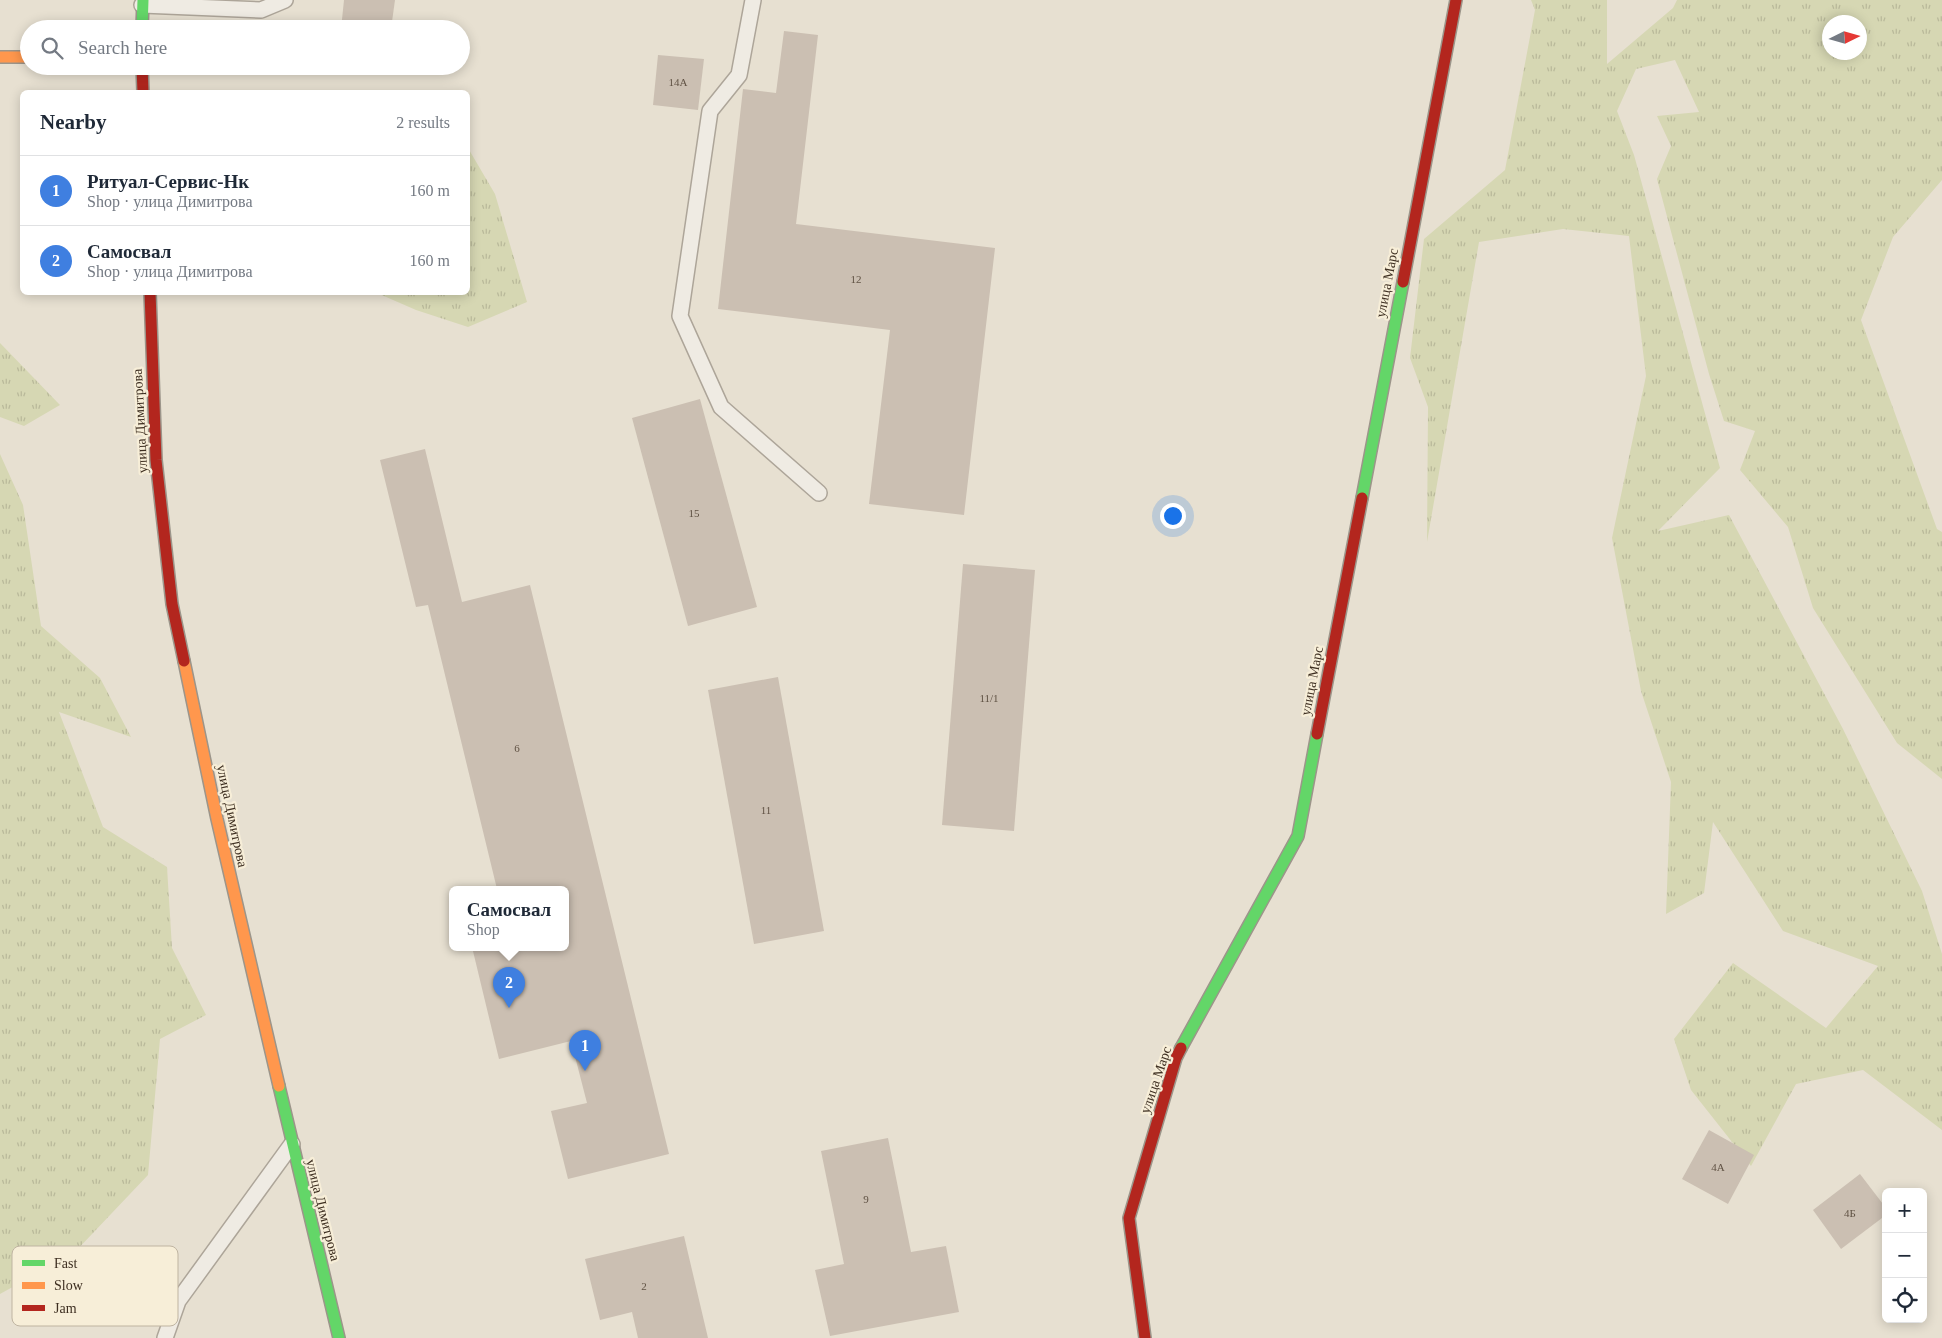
<!DOCTYPE html>
<html lang="en">
<head>
<meta charset="utf-8">
<style>
  body { margin:0; font-family:"Times New Roman",serif; background:#f6f6f7; color:#1f2937 }
  .controls { position:absolute; right:15px; bottom:15px; display:grid; overflow:hidden; border-radius:8px; box-shadow:0 2px 12px #0003 }
  .controls button { width:45px; height:45px; display:grid; place-items:center; padding:0; border:0; border-bottom:1px solid #e0e1e3; background:#fff; color:#1f2937; font:25px sans-serif }
  .compass { position:absolute; left:1822px; top:15px; width:45px; height:45px; border-radius:50%; background:#fff; box-shadow:0 2px 12px #0003; rotate:85deg }
  .you { position:absolute; left:1172px; top:515px; width:18px; height:18px; margin:-12px; border:4px solid #fff; border-radius:50%; background:#1a73e8; box-shadow:0 0 0 8px #1a73e833 }
  .badge { display:grid; place-items:center; width:32px; height:32px; border-radius:50%; background:#0f766e; color:#fff; font-size:16px; font-weight:700 }
  .pin { position:absolute; translate:-50% -41px; filter:drop-shadow(0 1px 2px #0008) }
  .pin::after { content:''; position:absolute; top:26px; width:18px; height:15px; background:inherit; clip-path:polygon(0 0,100% 0,50% 100%) }
  .popup { position:absolute; left:449px; top:886px; width:120px; height:65px; box-sizing:border-box; display:grid; place-content:center; border-radius:8px; background:#fff; filter:drop-shadow(0 1px 4px #0005); font-size:16px; white-space:nowrap; color:#747a83 }
  .popup b { font-size:19px; color:#1f2937 }
  .popup::after { content:''; position:absolute; left:50%; top:100%; margin-left:-10px; border:10px solid transparent; border-top-color:#fff }
  .list { margin:0; padding:0; list-style:none }
  h2 { display:flex; justify-content:space-between; align-items:center; height:65px; margin:0; padding:0 20px; font-size:21px }
  h2 small { font-size:16px; font-weight:400; color:#747a83 }
  .list li { display:grid; grid-template-columns:32px 1fr auto; gap:15px; align-items:center; box-sizing:border-box; height:70px; padding:0 20px; border-top:1px solid #e0e1e3 }
  .list b { display:block; font-size:19px; white-space:nowrap }
  .list p { margin:0; font-size:16px; white-space:nowrap; color:#747a83 }
  .list em { font-size:16px; font-style:normal; color:#747a83 }
  .icon { flex:none; width:28px; height:28px; fill:none; stroke:currentColor; stroke-width:2; stroke-linecap:round; stroke-linejoin:round }
  .map { position:relative; flex:none; width:1942px; height:1338px; overflow:hidden }
  .search { position:absolute; background:#fff; box-shadow:0 2px 12px #0003; left:20px; top:20px; width:450px; height:55px; display:flex; align-items:center; gap:12px; box-sizing:border-box; padding:0 18px; border-radius:28px; color:#747a83; font-size:19px }
  .panel { position:absolute; background:#fff; box-shadow:0 2px 12px #0003; left:20px; top:90px; width:450px; height:205px; border-radius:8px }
  .map>svg:first-child { display:block }
  .grass { fill:url(#grass-tufts); fill-rule:evenodd }
  .building { fill:#cbbfb2 }
  .lines { fill:none; stroke-linecap:round; stroke-linejoin:round }
  .lane-casing { stroke:#ada599; stroke-width:18 }
  .fast-casing { stroke:#9c958a; stroke-width:14 }
  .slow-casing { stroke:#9c958a; stroke-width:14 }
  .jam-casing { stroke:#9c958a; stroke-width:14 }
  .lane { stroke:#efebe3; stroke-width:15 }
  .fast { stroke:#63d668; stroke-width:11 }
  .slow { stroke:#ff974d; stroke-width:11 }
  .jam { stroke:#b3261e; stroke-width:11 }
  .labels { text-anchor:middle; dominant-baseline:central; stroke-width:4.5; stroke-linejoin:round; paint-order:stroke }
  .number-label { font-size:11px; fill:#605244 }
  .street-label { font-size:14px; fill:#3d2e20; stroke:#f7eed8 }
  .key { fill:#f7eed8; stroke:#bfb4a1; stroke-width:1 }
  .key-label { font-size:14px; fill:#3d2e20 }
</style>
</head>
<body>
<div class="map">
<svg width="1942" height="1338" viewBox="0 0 1942 1338">
  <defs>
    <pattern id="grass-tufts" width="24" height="20" patternUnits="userSpaceOnUse" patternTransform="scale(1.25)"><rect width="24" height="20" fill="#d6d7b3"/><path d="M3 7l-1-3M5 7V3M7 7l1-3M15 17l-1-3M17 17v-4M19 17l1-3" fill="none" stroke="#b9b99a"/></pattern>
  </defs>
  <rect width="100%" height="100%" fill="#e7e0d1"/>
  <!-- grass -->
  <g class="grass">
    <path d="M1531,0H1607V64L1673,8L1677,0H1942V180L1893,237L1861,320L1937,529L1942,532V779L1897,743L1813,608L1788,527L1740,470L1755,431L1724,421L1709,374L1657,179L1671,146L1657,116L1699,112L1675,60L1636,69L1617,111L1634,155L1720,468L1658,531L1729,515L1843,729L1922,891L1942,954V1130L1863,1070L1796,1084L1751,1166L1691,1090L1674,1039L1733,963L1826,1028L1878,966L1783,931L1713,822L1704,893L1666,914L1671,782L1641,691L1612,538L1646,376L1629,236L1563,229L1479,242L1427,542L1428,407L1410,358L1424,239L1505,170L1535,10ZM1830,22H1860V52H1830Z"/>
    <polygon points="468,148 495,194 527,302 468,327 416,310 377,293 468,292"/>
    <polygon points="0,343 60,405 24,426 0,417"/>
    <polygon points="0,454 23,505 41,626 100,678 131,737 59,712 103,827 167,867 172,948 206,1015 160,1039 148,1175 74,1253 0,1294"/>
  </g>
  <!-- building -->
  <g class="building">
    <polygon points="344,0 395,0 391,29 341,29"/>
    <polygon points="784,31 818,35 796,224 995,248 964,515 869,504 890,330 718,309 743,89 776,93"/>
    <polygon points="658,55 704,59 698,110 653,105"/>
    <polygon points="700,399 757,607 688,626 632,418"/>
    <polygon points="425,449 462,602 530,585 669,1154 568,1179 551,1111 587,1103 571,1041 499,1059 472,947 565,947 565,889 497,889 428,605 416,607 380,460"/>
    <polygon points="963,564 1035,570 1014,831 942,825"/>
    <polygon points="778,677 824,931 754,944 708,690"/>
    <polygon points="1709,1130 1754,1155 1728,1204 1682,1179"/>
    <polygon points="888,1138 911,1252 946,1246 959,1312 830,1336 815,1270 844,1264 821,1151"/>
    <polygon points="1860,1174 1886,1208 1886,1215 1841,1249 1813,1210"/>
    <polygon points="684,1236 708,1338 638,1338 632,1312 600,1320 585,1259"/>
  </g>
  <g class="lines">
    <defs>
      <g id="lane">
        <polyline points="753,0 739,75 710,111 680,316 721,407 819,493"/>
        <polyline points="142,5 261,10 285,0"/>
        <polyline points="165,1338 178,1301 292,1144"/>
      </g>
      <g id="fast">
        <polyline points="142,29 143,0"/>
        <polyline points="1362,498 1403,282"/>
        <polyline points="1181,1048 1298,836 1317,734"/>
        <polyline points="279,1086 339,1338"/>
      </g>
      <g id="slow">
        <polyline points="0,57 29,57"/>
        <polyline points="184,661 217,819 279,1086"/>
      </g>
      <g id="jam">
        <polyline points="142,66 143,92"/>
        <polyline points="1403,282 1456,0"/>
        <polyline points="150,292 156,460 172,604 184,661"/>
        <polyline points="1317,734 1362,498"/>
        <polyline points="1145,1338 1129,1218 1176,1058 1181,1048"/>
      </g>
    </defs>
    <!-- lane casing -->
    <use href="#lane" class="lane-casing"/>
    <!-- fast casing -->
    <use href="#fast" class="fast-casing"/>
    <!-- slow casing -->
    <use href="#slow" class="slow-casing"/>
    <!-- jam casing -->
    <use href="#jam" class="jam-casing"/>
    <!-- lane -->
    <use href="#lane" class="lane"/>
    <!-- fast -->
    <use href="#fast" class="fast"/>
    <!-- slow -->
    <use href="#slow" class="slow"/>
    <!-- jam -->
    <use href="#jam" class="jam"/>
  </g>
  <g class="labels">
    <!-- number labels -->
    <g class="number-label">
      <text x="678" y="82">14А</text>
      <text x="856" y="279">12</text>
      <text x="694" y="513">15</text>
      <text x="989" y="698">11/1</text>
      <text x="517" y="748">6</text>
      <text x="766" y="810">11</text>
      <text x="1718" y="1167">4А</text>
      <text x="866" y="1199">9</text>
      <text x="1850" y="1213">4Б</text>
      <text x="644" y="1286">2</text>
    </g>
    <!-- street labels -->
    <g class="street-label">
      <text transform="translate(1387 283) rotate(-79)">улица Марс</text>
      <text transform="translate(140 421) rotate(-93)">улица Димитрова</text>
      <text transform="translate(1312 681) rotate(-79)">улица Марс</text>
      <text transform="translate(232 816) rotate(78)">улица Димитрова</text>
      <text transform="translate(1156 1080) rotate(-71)">улица Марс</text>
      <text transform="translate(323 1210) rotate(76)">улица Димитрова</text>
    </g>
  </g>
  <!-- legend -->
  <rect x="12" y="1246" width="166" height="80" rx="8" class="key"/>
  <rect x="22" y="1260" width="23" height="6" fill="#63d668"/>
  <rect x="22" y="1282" width="23" height="7" fill="#ff974d"/>
  <rect x="22" y="1305" width="23" height="6" fill="#b3261e"/>
  <g class="key-label">
    <text x="54" y="1268">Fast</text>
    <text x="54" y="1290">Slow</text>
    <text x="54" y="1313">Jam</text>
  </g>
</svg>
<div class="controls">
<button>+</button>
<button>−</button>
<button><svg class="icon" aria-label="locate" viewBox="0 0 24 24"><circle cx="12" cy="12" r="6"/><path d="M12 2v4M12 18v4M2 12h4M18 12h4"/></svg></button>
</div>
<svg class="compass" viewBox="-18 -18 36 36"><path d="M0-13l5 13h-10z" fill="#e53935"/><path d="M0 13l5-13h-10z" fill="#747a83"/></svg>
<div class="you"></div>
<div class="pin badge" style="left:585px;top:1071px;background:#3f7fe0">1</div>
<div class="pin badge" style="left:509px;top:1008px;background:#3f7fe0">2</div>
<div class="popup"><b>Самосвал</b>Shop</div>
<div class="search"><svg class="icon" aria-label="search" viewBox="0 0 24 24"><circle cx="10" cy="10" r="6"/><path d="M15 15l6 6"/></svg>Search here</div>
<section class="panel">
<h2>Nearby<small>2 results</small></h2>
<ul class="list">
<li><span class="badge" style="background:#3f7fe0">1</span><div><b>Ритуал-Сервис-Нк</b><p>Shop · улица Димитрова</p></div><em>160 m</em></li>
<li><span class="badge" style="background:#3f7fe0">2</span><div><b>Самосвал</b><p>Shop · улица Димитрова</p></div><em>160 m</em></li>
</ul>
</section>
</div>
</body>
</html>
